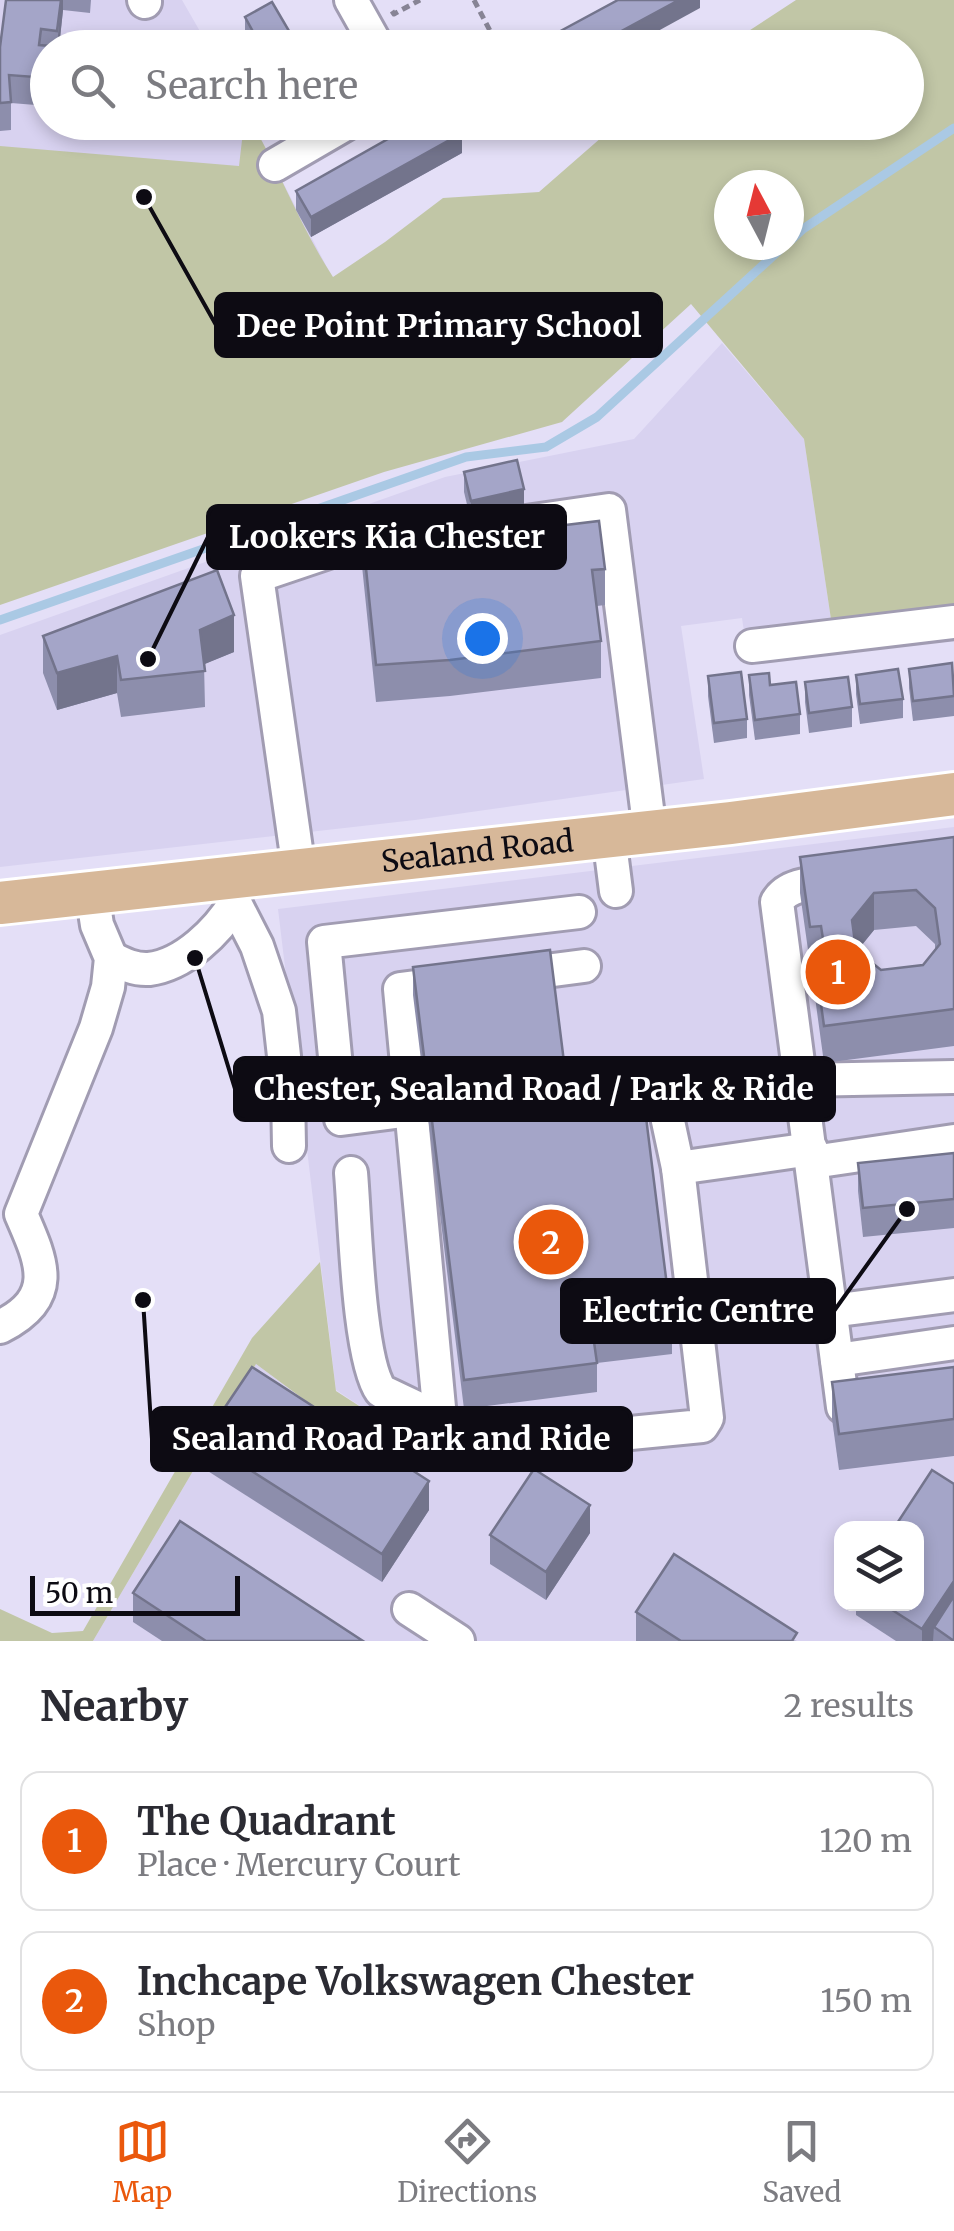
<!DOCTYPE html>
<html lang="en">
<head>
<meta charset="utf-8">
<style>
  body { margin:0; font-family:Merriweather,serif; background:#f2f2f3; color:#2b2b33 }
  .controls { position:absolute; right:30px; bottom:30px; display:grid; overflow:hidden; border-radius:20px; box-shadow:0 5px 15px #0003 }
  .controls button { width:90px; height:90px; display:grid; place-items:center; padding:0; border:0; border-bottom:2px solid #e1e1e2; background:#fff; color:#2b2b33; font:50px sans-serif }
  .compass { position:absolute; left:714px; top:170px; width:90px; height:90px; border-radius:50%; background:#fff; box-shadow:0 5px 15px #0003; rotate:353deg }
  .scale { position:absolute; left:30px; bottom:25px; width:210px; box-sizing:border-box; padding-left:10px; border:5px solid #0d0b13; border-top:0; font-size:28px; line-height:35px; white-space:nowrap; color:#0d0b13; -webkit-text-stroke:8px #fff; paint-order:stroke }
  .you { position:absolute; left:482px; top:638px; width:35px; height:35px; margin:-25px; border:8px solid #fff; border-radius:50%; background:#1a73e8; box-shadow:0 0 0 15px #1a73e833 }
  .badge { display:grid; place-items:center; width:65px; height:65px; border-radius:50%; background:#ea580c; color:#fff; font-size:32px; font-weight:700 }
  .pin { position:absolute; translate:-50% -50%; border:5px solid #fff; box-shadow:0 2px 10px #0006 }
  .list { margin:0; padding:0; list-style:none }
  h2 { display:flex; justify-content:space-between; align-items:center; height:130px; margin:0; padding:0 40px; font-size:42px }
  h2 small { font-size:32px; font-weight:400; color:#7c7c81 }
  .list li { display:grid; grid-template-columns:65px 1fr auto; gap:30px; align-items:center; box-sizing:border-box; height:140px; margin:0 20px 20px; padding:0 20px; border:2px solid #e1e1e2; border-radius:20px }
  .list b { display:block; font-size:38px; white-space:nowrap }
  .list p { margin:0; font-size:32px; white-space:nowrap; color:#7c7c81 }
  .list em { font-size:32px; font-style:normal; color:#7c7c81 }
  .icon { flex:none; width:55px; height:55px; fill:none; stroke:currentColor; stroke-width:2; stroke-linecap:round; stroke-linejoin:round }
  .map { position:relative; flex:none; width:954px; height:1641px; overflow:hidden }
  .search { position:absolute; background:#fff; box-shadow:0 5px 15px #0003; left:30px; right:30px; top:30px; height:110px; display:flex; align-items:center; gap:25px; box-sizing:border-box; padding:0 35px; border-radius:55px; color:#7c7c81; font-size:38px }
  .sheet { height:450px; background:#fff }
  nav { display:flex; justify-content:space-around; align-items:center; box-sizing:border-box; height:140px; border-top:2px solid #e1e1e2; background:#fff; font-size:28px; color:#7c7c81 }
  nav a { display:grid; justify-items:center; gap:5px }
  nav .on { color:#ea580c }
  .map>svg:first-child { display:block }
  .built { fill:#d8d2f0; fill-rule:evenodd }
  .green { fill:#c1c6a6; fill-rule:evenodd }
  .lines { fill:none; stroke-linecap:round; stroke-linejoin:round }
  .stream { stroke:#aac9e4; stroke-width:9 }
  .minor-casing { stroke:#a19cb2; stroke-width:38 }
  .major-casing { stroke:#fff; stroke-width:48 }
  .path { stroke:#878495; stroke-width:5; stroke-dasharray:8 5; stroke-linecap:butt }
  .minor { stroke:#fff; stroke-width:32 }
  .major { stroke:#d7b899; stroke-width:42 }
  .wall { fill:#8d8eac; fill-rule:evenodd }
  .shaded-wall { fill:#73748c }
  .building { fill:#a4a5c8; stroke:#73748c; stroke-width:2.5; fill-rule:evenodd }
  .labels { text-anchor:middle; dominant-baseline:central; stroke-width:8; stroke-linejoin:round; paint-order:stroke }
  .street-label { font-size:30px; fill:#0d0b13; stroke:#fff }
  .leader { fill:none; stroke:#0d0b13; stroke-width:4 }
  .callout-dot { fill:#0d0b13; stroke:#fff; stroke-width:4 }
  .callout { fill:#0d0b13; stroke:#0d0b13; stroke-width:4 }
  .callout-label { font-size:32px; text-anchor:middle; font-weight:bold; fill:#fff }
</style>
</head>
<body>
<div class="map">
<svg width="954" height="1641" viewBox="0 0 954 1641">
  <rect width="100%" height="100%" fill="#e4dff7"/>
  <!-- built -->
  <g class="built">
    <polygon points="0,0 182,0 209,47 48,48 48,122 252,123 332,277 0,414"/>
    <polygon points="722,343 804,439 832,626 745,638 742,618 681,626 704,779 415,820 0,867 0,635 445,477 634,439"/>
    <path d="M954,827V1641H93L256,1364L367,1447L381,1420L336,1390L278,909ZM842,1528H916V1604H842Z"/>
  </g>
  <!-- green -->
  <g class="green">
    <path d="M796,0H954V612L832,626L804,439L691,304L562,422L384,472L0,605V146L239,166L244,123H252C281,173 301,228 333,277L385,242L443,198L539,192L618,123L906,122V48L724,47ZM729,185H789V245H729Z"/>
    <polygon points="320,1262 336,1391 381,1420 368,1447 256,1364 93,1641 0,1641 0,1609 52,1633 83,1631 252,1338"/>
  </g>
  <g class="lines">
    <!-- stream -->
    <g class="stream">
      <polyline points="789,242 803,229 954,128"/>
      <polyline points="0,620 466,457 546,447 597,417 785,245"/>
    </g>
    <defs>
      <g id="minor">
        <polyline points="144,0 145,2"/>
        <polyline points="351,0 378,48"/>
        <polyline points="275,165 349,122"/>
        <polyline points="752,646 954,622"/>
        <polyline points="609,836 616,891"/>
        <polyline points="299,870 257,576 334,550 609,510 650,832"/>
        <polyline points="233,877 235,903 257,946 279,1011 288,1092 289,1146"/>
        <path d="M841,881C820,884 789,881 777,902L843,1407"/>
        <path d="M111,958C123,964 135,970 149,969C184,965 218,931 235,903"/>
        <polyline points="508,976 584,966"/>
        <polyline points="802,1080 954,1077"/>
        <polyline points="411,1110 341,1119 324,942 579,912"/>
        <polyline points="813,1162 954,1141"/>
        <polyline points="678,1168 811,1149"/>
        <path d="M351,1173C355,1218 358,1359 381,1391C425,1411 470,1438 518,1444L702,1426L707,1418L678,1168L662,1093"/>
        <polyline points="831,1311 954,1295"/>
        <path d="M0,1327C58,1298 43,1264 21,1214L96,1028L108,987L111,958L97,925L92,892"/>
        <polyline points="837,1360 954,1343"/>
        <polyline points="440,1418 400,989 454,982"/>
        <polyline points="409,1609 458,1641"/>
      </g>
      <g id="major">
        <path id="s1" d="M0,903L730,823L954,794"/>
      </g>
    </defs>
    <!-- minor casing -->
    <use href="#minor" class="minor-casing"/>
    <!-- major casing -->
    <use href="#major" class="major-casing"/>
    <!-- path -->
    <g class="path">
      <polyline points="474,0 499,48"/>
      <polyline points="392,11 394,14 420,0"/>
    </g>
    <!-- minor -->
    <use href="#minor" class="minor"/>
    <!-- major -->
    <use href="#major" class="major"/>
  </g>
  <!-- wall -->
  <g class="wall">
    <polygon points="6,0 91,0 90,13 63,10 59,47 48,48 48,106 11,103 11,130 0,131 0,47"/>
    <polygon points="245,17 299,48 251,48 245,37"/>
    <polygon points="294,122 321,122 301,134"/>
    <polygon points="462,153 311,237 296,210 296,191"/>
    <polygon points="464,472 524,508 471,521 464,492"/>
    <polygon points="362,530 605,569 605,605 597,606 601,641 601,678 450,696 376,702 362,566"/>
    <polygon points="43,636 234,652 204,664 205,707 121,717 117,693 57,710 43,673"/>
    <polygon points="909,669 954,680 954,716 913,721 909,688"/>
    <polygon points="749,675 770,685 800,714 800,734 755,740 749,695"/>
    <polygon points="856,675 903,699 903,718 860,724 856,694"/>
    <polygon points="708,676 747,719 747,738 714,743 708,696"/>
    <polygon points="805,682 852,707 852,727 809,733 805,702"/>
    <path d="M954,837V1046L824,1063L814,990V963L810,964L800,893V857ZM916,926L935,944V949L923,965L881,970L857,951L874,930Z"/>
    <polygon points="413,967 569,1102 672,1326 672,1354 597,1363 597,1392 464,1409 413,995"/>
    <polygon points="954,1153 954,1228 863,1237 858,1191 858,1163"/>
    <polygon points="954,1367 954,1456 839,1470 832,1419 832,1382"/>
    <polygon points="203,1440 429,1510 382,1582 203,1468"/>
    <polygon points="590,1533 546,1600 490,1564 490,1535"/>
    <polygon points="133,1593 363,1641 162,1641 133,1622"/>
    <polygon points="856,1604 916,1604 954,1641 896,1641 856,1615"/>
    <polygon points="636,1612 797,1641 636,1641"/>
  </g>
  <!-- shaded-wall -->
  <g class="shaded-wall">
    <polygon points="61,0 63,0 63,10 59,48 57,48"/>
    <polygon points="679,0 700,0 700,8 627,48 590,48"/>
    <polygon points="301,122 321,122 301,134"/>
    <polygon points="462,133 462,153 311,237 311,217"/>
    <polygon points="524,489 524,508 471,521 471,501"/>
    <polygon points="234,615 234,652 200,666 200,630"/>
    <polygon points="117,656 117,693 57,710 57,673"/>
    <polygon points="874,893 874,930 852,957 852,920"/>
    <polygon points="429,1481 429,1510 382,1582 382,1554"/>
    <polygon points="590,1505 590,1533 546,1600 546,1572"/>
    <polygon points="954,1581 954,1609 934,1627 933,1641 922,1641 922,1629"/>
  </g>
  <!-- building -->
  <g class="building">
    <polygon points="6,0 61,0 57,31 41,29 39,45 64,47 48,48 48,78 9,75 11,102 0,103 0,47"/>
    <polygon points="618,0 679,0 590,48 529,48"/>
    <polygon points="272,2 299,48 262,48 245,17"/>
    <polygon points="418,122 456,122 462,133 311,217 296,191"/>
    <polygon points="517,460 524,489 471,501 464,472"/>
    <polygon points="432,521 435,541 599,521 605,569 592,570 601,641 450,660 376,665 362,530"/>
    <polygon points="217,570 234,615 200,630 205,671 121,680 117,656 57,673 43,636"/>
    <polygon points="952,663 954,696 913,701 909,669"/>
    <polygon points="898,669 903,699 860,704 856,675"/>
    <polygon points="741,672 747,719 714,723 708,676"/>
    <polygon points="769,673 770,685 796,682 800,714 755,720 749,675"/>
    <polygon points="848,677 852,707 809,713 805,682"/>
    <path d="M954,837V1009L824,1026L814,954L825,952L821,926L810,927L800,857ZM916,890L935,908L940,944L923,965L881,970L856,950L852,920L874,893Z"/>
    <polygon points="550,950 569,1102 643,1093 672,1326 593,1335 597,1363 464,1380 413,967"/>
    <polygon points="954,1153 954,1199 863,1208 858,1163"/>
    <polygon points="252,1367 429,1481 382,1554 203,1440"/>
    <polygon points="954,1367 954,1419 839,1434 832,1382"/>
    <polygon points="534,1469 590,1505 546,1572 490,1535"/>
    <polygon points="932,1470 954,1484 954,1581 922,1629 883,1604 916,1604 916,1528 894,1528"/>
    <polygon points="180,1521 363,1641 206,1641 133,1593"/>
    <polygon points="674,1554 797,1633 792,1641 681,1641 636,1612"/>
    <polygon points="954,1596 954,1641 934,1627"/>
  </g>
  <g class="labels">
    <!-- street labels -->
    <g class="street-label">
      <text stroke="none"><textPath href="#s1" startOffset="480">Sealand Road</textPath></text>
    </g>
  </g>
  <!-- callouts -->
  <path class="leader" d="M144 197L216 325M148 659L208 537M195 958L235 1089M907 1209L834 1311M143 1300L152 1439"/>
  <g class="callout-dot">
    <circle cx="144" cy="197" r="10"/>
    <circle cx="148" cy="659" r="10"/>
    <circle cx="195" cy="958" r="10"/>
    <circle cx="907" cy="1209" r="10"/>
    <circle cx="143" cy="1300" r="10"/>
  </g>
  <g class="callout">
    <rect x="216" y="294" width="445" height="62" rx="10"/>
    <rect x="208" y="506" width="357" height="62" rx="10"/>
    <rect x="235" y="1058" width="599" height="62" rx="10"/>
    <rect x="562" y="1280" width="272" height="62" rx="10"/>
    <rect x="152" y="1408" width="479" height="62" rx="10"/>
  </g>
  <g class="callout-label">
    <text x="439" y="337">Dee Point Primary School</text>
    <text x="387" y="548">Lookers Kia Chester</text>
    <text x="534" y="1100">Chester, Sealand Road / Park &amp; Ride</text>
    <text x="698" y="1322">Electric Centre</text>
    <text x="391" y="1450">Sealand Road Park and Ride</text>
  </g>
</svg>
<div class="controls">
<button><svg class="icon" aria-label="layers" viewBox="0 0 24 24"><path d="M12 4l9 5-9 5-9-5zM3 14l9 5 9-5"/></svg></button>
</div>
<svg class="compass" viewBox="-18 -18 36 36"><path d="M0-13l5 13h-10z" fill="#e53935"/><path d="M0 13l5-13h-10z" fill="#7c7c81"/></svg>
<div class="scale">50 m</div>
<div class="you"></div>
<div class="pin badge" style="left:838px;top:972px">1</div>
<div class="pin badge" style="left:551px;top:1242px">2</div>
<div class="search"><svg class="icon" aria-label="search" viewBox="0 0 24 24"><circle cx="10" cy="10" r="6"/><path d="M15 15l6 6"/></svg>Search here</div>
</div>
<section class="sheet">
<h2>Nearby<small>2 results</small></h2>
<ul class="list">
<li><span class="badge">1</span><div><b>The Quadrant</b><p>Place · Mercury Court</p></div><em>120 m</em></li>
<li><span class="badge">2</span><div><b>Inchcape Volkswagen Chester</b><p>Shop</p></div><em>150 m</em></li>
</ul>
</section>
<nav>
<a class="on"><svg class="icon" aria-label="map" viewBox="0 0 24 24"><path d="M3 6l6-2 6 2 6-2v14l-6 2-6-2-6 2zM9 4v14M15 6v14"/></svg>Map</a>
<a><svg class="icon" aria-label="directions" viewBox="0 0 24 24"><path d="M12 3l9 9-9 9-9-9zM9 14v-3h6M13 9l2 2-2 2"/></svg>Directions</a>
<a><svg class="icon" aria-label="saved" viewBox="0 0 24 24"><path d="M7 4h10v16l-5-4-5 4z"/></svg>Saved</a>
</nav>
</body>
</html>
